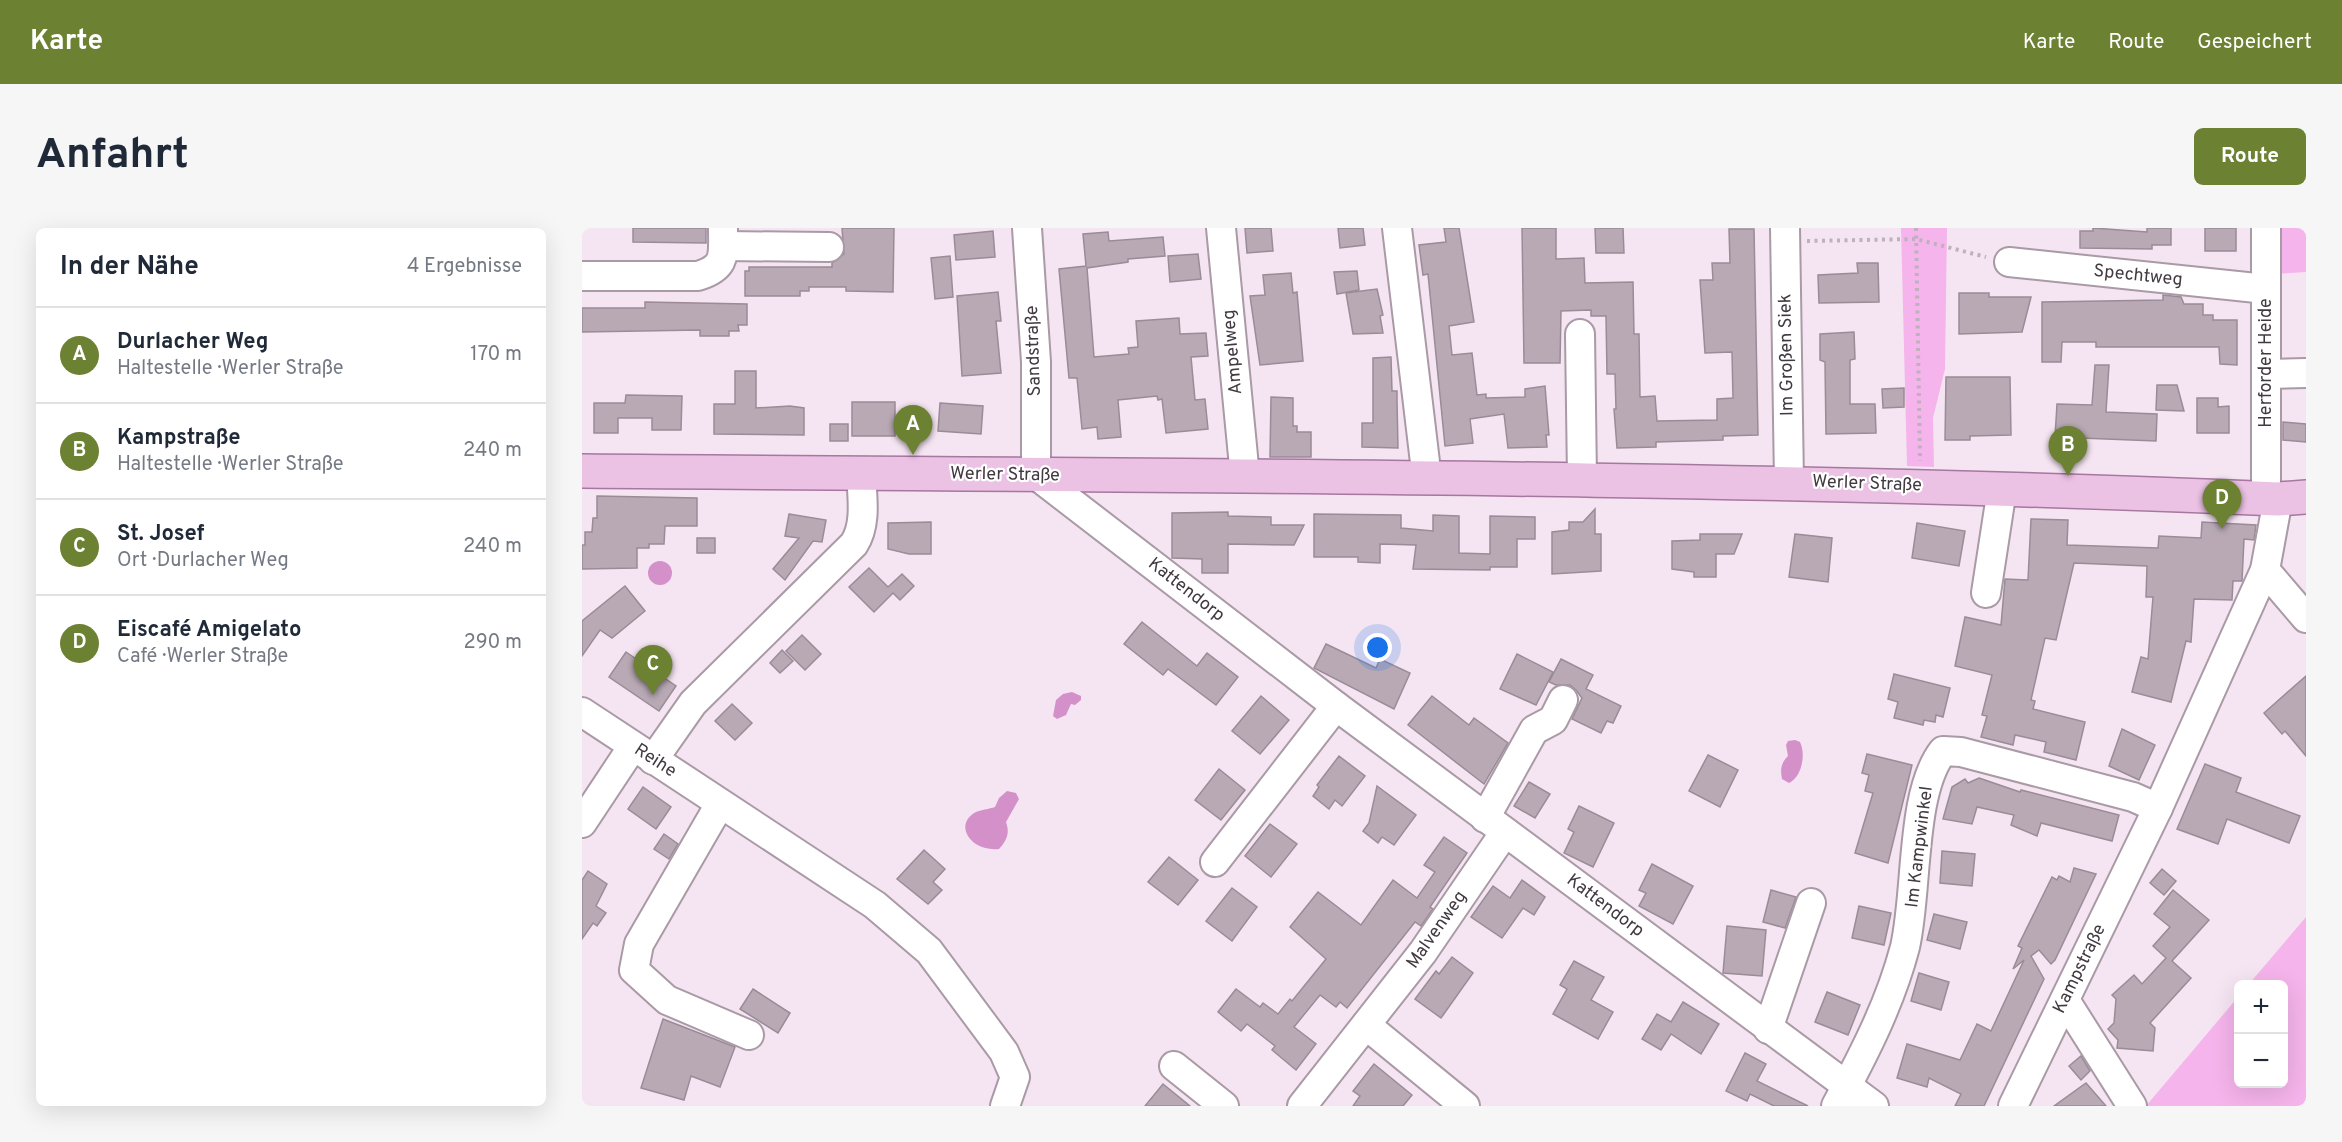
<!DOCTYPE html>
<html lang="de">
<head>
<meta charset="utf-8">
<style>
  body { margin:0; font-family:Overpass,sans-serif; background:#f6f6f7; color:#1f2937 }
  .controls { position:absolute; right:18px; bottom:18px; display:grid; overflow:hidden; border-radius:9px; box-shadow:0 6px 24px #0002 }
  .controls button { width:54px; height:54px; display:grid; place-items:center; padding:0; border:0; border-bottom:2px solid #e0e1e3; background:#fff; color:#1f2937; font:30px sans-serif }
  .you { position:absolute; left:796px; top:420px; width:21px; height:21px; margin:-15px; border:4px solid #fff; border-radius:50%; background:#1a73e8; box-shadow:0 0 0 9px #1a73e833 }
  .badge { display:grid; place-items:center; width:39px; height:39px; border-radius:50%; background:#6d8132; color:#fff; font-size:20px; font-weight:700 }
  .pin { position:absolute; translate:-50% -50px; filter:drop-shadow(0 2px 3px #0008) }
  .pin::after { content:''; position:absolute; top:32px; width:21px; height:18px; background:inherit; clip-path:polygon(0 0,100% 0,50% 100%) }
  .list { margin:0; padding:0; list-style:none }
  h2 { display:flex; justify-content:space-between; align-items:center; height:78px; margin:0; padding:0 24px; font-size:26px }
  h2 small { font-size:20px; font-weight:400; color:#747a83 }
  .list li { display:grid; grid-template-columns:39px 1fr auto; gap:18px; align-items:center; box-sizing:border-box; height:96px; padding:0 24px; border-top:2px solid #e0e1e3 }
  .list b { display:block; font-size:22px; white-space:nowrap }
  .list p { margin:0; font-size:20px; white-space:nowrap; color:#747a83 }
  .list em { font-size:20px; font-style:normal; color:#747a83 }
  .map { position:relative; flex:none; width:1724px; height:878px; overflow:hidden; border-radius:9px }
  header { display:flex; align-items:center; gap:36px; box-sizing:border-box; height:84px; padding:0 30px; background:#6d8132; color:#fff }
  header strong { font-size:28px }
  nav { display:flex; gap:33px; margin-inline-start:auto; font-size:21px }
  .intro { display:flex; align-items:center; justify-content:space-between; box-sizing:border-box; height:144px; padding:0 36px }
  h1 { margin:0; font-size:42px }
  .button { padding:15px 27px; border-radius:9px; background:#6d8132; color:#fff; font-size:21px; font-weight:700 }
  main { display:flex; gap:36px; padding:0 36px }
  aside { flex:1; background:#fff; border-radius:9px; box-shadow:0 6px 24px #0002 }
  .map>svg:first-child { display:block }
  .green { fill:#f5b4eb }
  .water { fill:#d390c9 }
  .building { fill:#b8a9b5; stroke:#9a8b98; stroke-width:1.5 }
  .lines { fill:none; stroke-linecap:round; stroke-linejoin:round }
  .minor-casing { stroke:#a99aa6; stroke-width:32 }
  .major-casing { stroke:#a6779f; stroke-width:36 }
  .path { stroke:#beb1bc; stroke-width:4; stroke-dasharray:3 4.5; stroke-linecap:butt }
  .minor { stroke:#fff; stroke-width:28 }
  .major { stroke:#ebc1e4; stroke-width:33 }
  .labels { text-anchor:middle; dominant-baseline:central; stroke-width:4.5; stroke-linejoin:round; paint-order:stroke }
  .street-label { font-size:18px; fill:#413a40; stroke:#fff }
</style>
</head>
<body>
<header>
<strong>Karte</strong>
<nav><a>Karte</a><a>Route</a><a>Gespeichert</a></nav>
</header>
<div class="intro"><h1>Anfahrt</h1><a class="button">Route</a></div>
<main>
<aside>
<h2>In der Nähe<small>4 Ergebnisse</small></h2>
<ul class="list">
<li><span class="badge">A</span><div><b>Durlacher Weg</b><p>Haltestelle · Werler Straße</p></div><em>170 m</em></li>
<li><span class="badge">B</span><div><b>Kampstraße</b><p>Haltestelle · Werler Straße</p></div><em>240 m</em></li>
<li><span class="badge">C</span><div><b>St. Josef</b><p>Ort · Durlacher Weg</p></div><em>240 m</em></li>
<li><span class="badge">D</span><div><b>Eiscafé Amigelato</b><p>Café · Werler Straße</p></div><em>290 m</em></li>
</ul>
</aside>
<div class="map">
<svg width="1724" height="878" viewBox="0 0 1724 878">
  <rect width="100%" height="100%" fill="#f5e5f2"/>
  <!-- green -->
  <g class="green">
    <polygon points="1319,0 1365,0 1363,141 1351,190 1352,239 1325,238"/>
    <polygon points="1693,0 1724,0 1724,44 1692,46"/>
    <polygon points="1724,689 1724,878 1564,878 1656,769 1656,856 1702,856 1702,756 1667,756"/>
  </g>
  <!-- water -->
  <g class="water">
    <circle cx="78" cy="345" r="12"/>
    <polygon points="490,464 499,468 499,472 493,477 489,476 484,487 475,491 471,488 474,472 481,466"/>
    <path d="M1213,512L1218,514C1224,526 1220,549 1207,555L1200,551C1198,541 1199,535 1206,528L1204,517L1206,513Z"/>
    <path d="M425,563L434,565L437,571L424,594C428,605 425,612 417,621C388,624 371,596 394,584C399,582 407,581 413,579L417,570Z"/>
  </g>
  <!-- building -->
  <g class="building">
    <polygon points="51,0 124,0 124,15 51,14"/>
    <polygon points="260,0 312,0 311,64 264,63 264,59 227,59 227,63 218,63 218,68 163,68 163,43 167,43 167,39 250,39 250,35 262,26"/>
    <polygon points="663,0 689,0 691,23 665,25"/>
    <polygon points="756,0 781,0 783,17 758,20"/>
    <polygon points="862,0 877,0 892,94 867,98 870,127 890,125 895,167 904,166 904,170 943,169 943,161 963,158 967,207 964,207 965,219 926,220 922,186 888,191 891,215 863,218 846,46 841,47 837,17 864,14"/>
    <polygon points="940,0 974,0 974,31 1002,30 1003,55 1051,54 1052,106 1057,106 1058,169 1073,168 1075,193 1135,192 1135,171 1151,170 1150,124 1123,125 1118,52 1131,52 1130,35 1148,35 1147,1 1172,1 1176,207 1141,208 1141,212 1074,214 1074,219 1035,220 1032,181 1034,181 1033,146 1025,146 1024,88 1009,88 1009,82 979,83 978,135 942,135"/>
    <polygon points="1013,0 1041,0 1042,25 1014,25"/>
    <polygon points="1511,0 1565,4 1565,0 1589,0 1589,17 1570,17 1570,21 1498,20 1498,3 1511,3"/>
    <rect x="1623" y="0" width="31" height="23"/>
    <polygon points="411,3 413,29 374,32 372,7"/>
    <polygon points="526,4 527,13 581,9 583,28 546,31 546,34 505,40 512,129 547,126 546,120 556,119 554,93 597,90 598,106 624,105 626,128 609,129 613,172 623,171 626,201 584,205 580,171 576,172 575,168 536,172 539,209 516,211 515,199 500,201 495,150 487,150 477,41 504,38 501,6"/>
    <polygon points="616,26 619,51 588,54 586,28"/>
    <polygon points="368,28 371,69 353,71 349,30"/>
    <polygon points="1275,35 1296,35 1297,74 1237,75 1236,47 1276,45"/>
    <polygon points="775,43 777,62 755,66 752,44"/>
    <polygon points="709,45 711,65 715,64 721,133 678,137 668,68 683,67 681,47"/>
    <polygon points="795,61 801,87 798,88 801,105 771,106 764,65"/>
    <polygon points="416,64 419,93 414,93 419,145 380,148 375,68"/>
    <polygon points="1377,65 1407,65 1407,69 1449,69 1440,104 1377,106"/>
    <polygon points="1581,67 1599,69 1602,76 1621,76 1621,87 1631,87 1631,92 1655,92 1655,137 1638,136 1637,119 1514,119 1514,114 1480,114 1479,134 1460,134 1460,74 1581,72"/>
    <polygon points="63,74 165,76 165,97 156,97 157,103 147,103 147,108 118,108 118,102 0,104 0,80 63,80"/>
    <polygon points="1272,104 1273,131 1268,132 1268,176 1293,176 1294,205 1244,206 1243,134 1238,132 1238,106"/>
    <polygon points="809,129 810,163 815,163 815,173 816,220 780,219 780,195 791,195 791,130"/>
    <polygon points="1513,137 1527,137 1524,184 1575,186 1574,213 1473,209 1475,176 1510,177"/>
    <polygon points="153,143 174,143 174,180 208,178 222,180 222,207 132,206 132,176 153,176"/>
    <polygon points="1364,149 1428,149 1429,207 1388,208 1388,212 1363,212"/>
    <polygon points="1575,157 1595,157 1602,183 1574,182"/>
    <polygon points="1322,160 1322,179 1301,180 1300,161"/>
    <polygon points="44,167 100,168 99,202 70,202 70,190 36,190 36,205 12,205 12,175 43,175"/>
    <polygon points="689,169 711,170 711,198 715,198 715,204 729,204 729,229 688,229"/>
    <polygon points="1615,170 1636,170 1636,179 1647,178 1647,205 1615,205"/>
    <rect x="270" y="174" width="43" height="34"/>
    <polygon points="358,175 401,178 399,206 356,203"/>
    <polygon points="1701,194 1724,196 1724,214 1701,212"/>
    <rect x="248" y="196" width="18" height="17"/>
    <polygon points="15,268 115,270 115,298 83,298 82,316 67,316 67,320 55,320 55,340 0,341 0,317 3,317 3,304 10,304 11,290 15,290"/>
    <polygon points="1013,281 1013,306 1019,306 1019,343 970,346 970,304 987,302 987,294 1001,294"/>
    <polygon points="646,284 646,288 689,289 689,297 722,297 712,317 646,316 646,345 620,345 620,331 590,330 590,285"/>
    <polygon points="207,286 244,292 240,314 231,313 203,352 191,341 217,310 203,308"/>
    <polygon points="732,286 819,287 819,300 851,303 851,287 877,288 877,325 908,326 908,288 953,289 953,311 935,311 935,339 908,339 908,342 831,341 834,317 798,316 798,335 776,334 776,329 732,329"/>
    <polygon points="1449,291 1486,292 1485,317 1576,320 1577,308 1619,310 1620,294 1674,297 1672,312 1662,311 1660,353 1651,353 1650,372 1612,371 1609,414 1604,413 1589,474 1550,464 1559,429 1566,431 1571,369 1564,369 1565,338 1492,335 1474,412 1463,410 1449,472 1453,473 1451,481 1503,494 1494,532 1462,524 1464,514 1433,507 1431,517 1399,509 1405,488 1400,487 1410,447 1373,438 1383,389 1419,397 1423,351 1446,352"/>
    <polygon points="349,294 349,326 327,326 306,321 306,295"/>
    <polygon points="1335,295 1383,303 1377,338 1330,330"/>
    <polygon points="1118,306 1160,306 1152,326 1134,326 1134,349 1112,349 1112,344 1090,341 1090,313 1118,312"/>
    <polygon points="1213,306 1250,310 1246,354 1207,349"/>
    <rect x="115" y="310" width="18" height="15"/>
    <polygon points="287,340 306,359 320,346 332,358 318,372 311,365 292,384 267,359"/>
    <polygon points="43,358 63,383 30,410 18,402 0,428 0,393"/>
    <polygon points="560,394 615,438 625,425 656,449 634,477 586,441 581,447 542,416"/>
    <polygon points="220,407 239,426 223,442 204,423"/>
    <polygon points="744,416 794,440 798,431 828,445 812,481 732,440"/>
    <polygon points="200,422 211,433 198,445 188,435"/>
    <polygon points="44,424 94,458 77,483 27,449"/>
    <polygon points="935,426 971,444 954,477 918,461"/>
    <polygon points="979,431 1011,447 1004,461 1039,478 1031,495 1025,493 1019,505 990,491 1000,470 994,462 988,457 974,457 967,454"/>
    <polygon points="1312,446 1368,460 1361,489 1354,487 1353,494 1342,492 1341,497 1312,490 1316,474 1306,471"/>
    <polygon points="1724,448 1724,528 1703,503 1700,506 1682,485"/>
    <polygon points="679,468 707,492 678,526 650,503"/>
    <polygon points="850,468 887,497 892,490 926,515 902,556 826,497"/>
    <polygon points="150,476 170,495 153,512 133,493"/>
    <polygon points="1540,501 1573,517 1557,552 1527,538"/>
    <polygon points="1285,526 1330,537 1306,635 1273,625 1291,565 1283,563 1287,547 1280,545"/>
    <polygon points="1126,527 1156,542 1138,579 1107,563"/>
    <polygon points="757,528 783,548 760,578 753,572 747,581 731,568 737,559 735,557"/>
    <polygon points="1623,536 1659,550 1654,564 1718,588 1707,615 1645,591 1636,616 1595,601"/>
    <polygon points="637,541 663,562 639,592 613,572"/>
    <polygon points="1397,550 1438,564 1439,562 1537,587 1530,613 1459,595 1455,608 1429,597 1432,587 1395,579 1390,596 1361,591 1370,559 1383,551 1386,555"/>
    <polygon points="947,554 968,566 953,590 932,578"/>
    <polygon points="795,558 834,587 812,617 800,609 796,615 781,603 787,595"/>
    <polygon points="61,559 89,579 74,601 46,581"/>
    <polygon points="997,578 1032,595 1011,639 982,625 992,604 986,601"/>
    <polygon points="688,596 715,616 689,649 663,628"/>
    <polygon points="82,606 96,616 87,631 72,621"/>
    <polygon points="862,609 885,625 848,679 851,681 839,698 833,694 765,780 758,774 754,779 738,767 712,799 734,816 714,842 690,822 693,818 665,796 659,803 636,784 654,761 678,779 681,775 696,786 708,771 710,773 744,731 708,699 736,664 779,697 811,652 835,670 853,644 842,637"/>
    <polygon points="342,622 363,641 351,654 360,662 346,676 315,651"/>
    <polygon points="1360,623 1393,626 1390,658 1358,655"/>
    <polygon points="587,629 616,652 596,677 566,654"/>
    <polygon points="1070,636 1111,658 1091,696 1057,678 1064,665 1057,662"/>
    <polygon points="1492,640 1514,646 1473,732 1469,736 1457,722 1449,728 1462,751 1402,878 1373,878 1379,866 1347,850 1345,859 1315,850 1325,816 1378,832 1395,796 1409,803 1442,732 1431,741 1440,720 1436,718 1470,649 1475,652 1477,648 1488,654"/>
    <polygon points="1580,641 1594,653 1582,667 1568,655"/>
    <polygon points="6,643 25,656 14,678 24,685 15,698 11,695 0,711 0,652"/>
    <polygon points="940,652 963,669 952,687 941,680 920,710 889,689 911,658 928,670"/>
    <polygon points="650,660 675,679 650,713 624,693"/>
    <polygon points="1189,662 1214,669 1203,700 1181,694"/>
    <polygon points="1591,662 1627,692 1590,733 1609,750 1568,795 1573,800 1571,823 1535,820 1536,812 1526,801 1532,795 1534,771 1530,767 1552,747 1560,756 1584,730 1571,718 1588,699 1572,686"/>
    <polygon points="1277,678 1309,685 1302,717 1270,710"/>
    <polygon points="1352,686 1385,694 1378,721 1345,712"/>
    <polygon points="1145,698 1184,702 1180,748 1141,745"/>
    <polygon points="870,729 891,745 859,790 833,771 854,743 857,746"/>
    <polygon points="992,733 1022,749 1009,772 1031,784 1016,811 971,786 985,761 978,757"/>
    <polygon points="1337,745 1367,754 1359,782 1329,773"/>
    <polygon points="171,761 208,785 196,805 158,781"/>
    <polygon points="1245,764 1278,777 1266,807 1233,794"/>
    <polygon points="1101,774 1137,796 1119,826 1089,806 1079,822 1060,811 1075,786 1089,794"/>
    <polygon points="81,791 153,819 138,859 109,848 102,872 59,860"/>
    <polygon points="1163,825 1184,836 1175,853 1226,878 1192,878 1168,866 1165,873 1144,863"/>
    <polygon points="1499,828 1508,843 1499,852 1487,838"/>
    <polygon points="792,836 830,867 821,878 771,878 778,868 771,863"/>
    <polygon points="1504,855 1524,878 1472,878"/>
    <polygon points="581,856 608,878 563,878"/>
  </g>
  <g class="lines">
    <defs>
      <g id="minor">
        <polyline points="445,0 454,134 454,247 754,478 1292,878"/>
        <polyline points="639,0 663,249"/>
        <polyline points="815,0 845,251"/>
        <polyline points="1203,0 1207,254"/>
        <polyline points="141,18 247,19"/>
        <polyline points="1427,34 1684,61"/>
        <path d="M0,48H116C145,39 141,27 141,0"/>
        <polyline points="998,106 1000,251"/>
        <polyline points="1684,146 1724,145"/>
        <polyline points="1684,270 1684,0"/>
        <polyline points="1683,342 1724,390"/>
        <polyline points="1404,365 1420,261"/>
        <polyline points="0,484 293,677 347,723 422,824 433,849 423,878"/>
        <path d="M71,532L111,475L272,316C285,296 280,268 279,245"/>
        <polyline points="138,576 57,716 52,742 85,772 167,807"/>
        <polyline points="903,590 952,502 971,492 981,472"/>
        <polyline points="0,595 51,518"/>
        <polyline points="633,634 754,478"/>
        <polyline points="1483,772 1550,878"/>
        <polyline points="784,797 883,878"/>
        <polyline points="1186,801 1229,675"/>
        <polyline points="592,838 642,878"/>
        <polyline points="720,878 841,724 923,604"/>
        <path d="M1254,878C1282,826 1308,776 1323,719C1336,663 1328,565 1361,523L1379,524L1551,569L1576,580"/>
        <polyline points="1431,878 1576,580 1683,342 1696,271"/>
      </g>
      <path id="major" d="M0,243C565,248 1131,247 1696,271L1724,269"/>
    </defs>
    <!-- minor casing -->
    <use href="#minor" class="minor-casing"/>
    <!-- major casing -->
    <use href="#major" class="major-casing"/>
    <!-- path -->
    <g class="path">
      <polyline points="1334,0 1338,233"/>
      <polyline points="1225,13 1334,11 1404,29"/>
    </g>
    <!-- minor -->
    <use href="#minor" class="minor"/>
    <!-- major -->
    <use href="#major" class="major"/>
  </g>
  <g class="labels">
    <!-- street labels -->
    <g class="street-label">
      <text transform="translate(1556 48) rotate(6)">Spechtweg</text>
      <text transform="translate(452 123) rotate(-92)">Sandstraße</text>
      <text transform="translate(651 124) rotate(-95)">Ampelweg</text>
      <text transform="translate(1205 127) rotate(-91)">Im Großen Siek</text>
      <text transform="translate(1684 135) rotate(-90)">Herforder Heide</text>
      <text transform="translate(423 247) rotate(1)">Werler Straße</text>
      <text transform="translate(1285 256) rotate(2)">Werler Straße</text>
      <text transform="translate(604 362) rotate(38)">Kattendorp</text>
      <text transform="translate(73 533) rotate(33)">Reihe</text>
      <text transform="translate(1338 619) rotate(-83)">Im Kampwinkel</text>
      <text transform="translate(1023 678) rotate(37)">Kattendorp</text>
      <text transform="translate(855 702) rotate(-55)">Malvenweg</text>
      <text transform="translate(1498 741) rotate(-64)">Kampstraße</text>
    </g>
  </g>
</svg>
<div class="controls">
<button>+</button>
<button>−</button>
</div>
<div class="you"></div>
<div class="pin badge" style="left:331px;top:227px">A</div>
<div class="pin badge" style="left:1486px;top:248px">B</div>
<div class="pin badge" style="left:71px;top:467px">C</div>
<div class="pin badge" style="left:1640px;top:301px">D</div>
</div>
</main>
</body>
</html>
